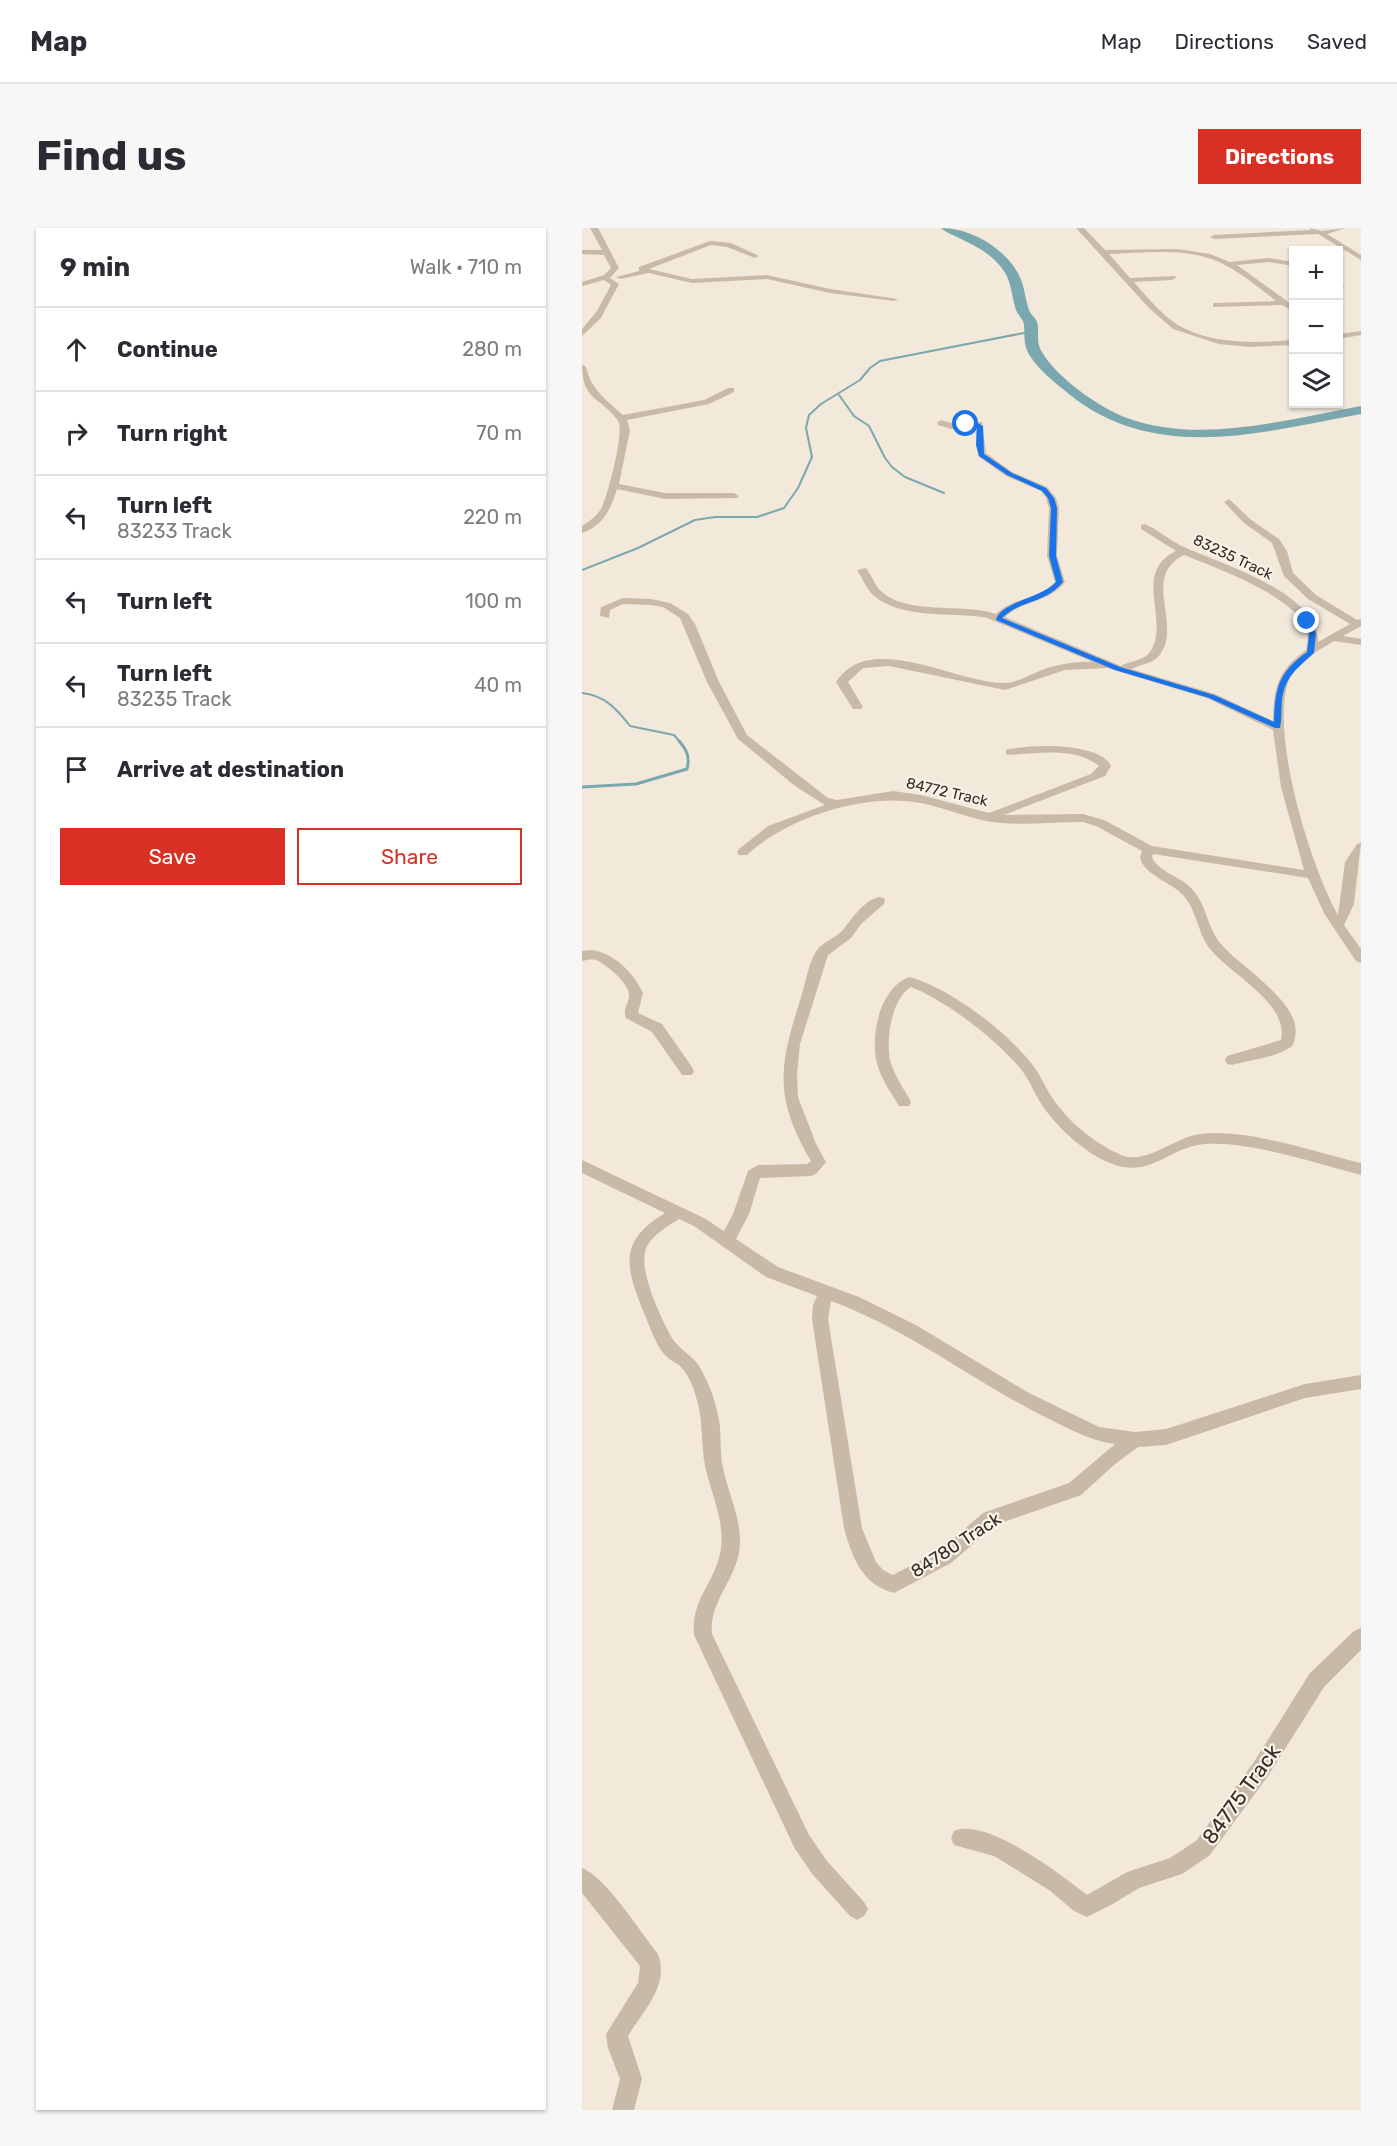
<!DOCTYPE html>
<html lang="en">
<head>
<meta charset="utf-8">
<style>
  body { margin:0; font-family:Rubik,sans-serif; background:#f7f7f7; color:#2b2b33 }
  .controls { position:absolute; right:18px; top:18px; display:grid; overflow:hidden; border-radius:0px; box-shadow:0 2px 4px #0004 }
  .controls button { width:54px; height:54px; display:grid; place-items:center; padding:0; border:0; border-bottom:2px solid #e1e1e2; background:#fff; color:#2b2b33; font:30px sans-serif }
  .stop { position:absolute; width:18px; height:18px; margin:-14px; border:4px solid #1a73e8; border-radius:50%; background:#fff }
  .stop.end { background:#1a73e8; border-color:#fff; box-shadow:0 2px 6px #0008 }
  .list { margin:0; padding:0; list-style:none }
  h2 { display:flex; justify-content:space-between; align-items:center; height:78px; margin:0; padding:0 24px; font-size:26px }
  h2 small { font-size:20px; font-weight:400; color:#7c7c81 }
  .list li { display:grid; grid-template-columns:39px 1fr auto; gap:18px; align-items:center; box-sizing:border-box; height:84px; padding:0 24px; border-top:2px solid #e1e1e2 }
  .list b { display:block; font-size:22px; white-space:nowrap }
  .list p { margin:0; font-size:20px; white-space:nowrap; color:#7c7c81 }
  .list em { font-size:20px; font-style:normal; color:#7c7c81 }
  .actions { display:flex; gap:12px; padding:18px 24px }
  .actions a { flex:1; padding:14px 0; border:2px solid #d93025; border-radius:0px; text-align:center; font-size:21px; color:#d93025 }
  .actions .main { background:#d93025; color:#fff }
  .icon { flex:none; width:33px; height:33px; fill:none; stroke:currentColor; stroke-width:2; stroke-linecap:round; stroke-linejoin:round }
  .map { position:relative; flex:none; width:779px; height:1882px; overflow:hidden; border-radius:0px }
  header { display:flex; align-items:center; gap:36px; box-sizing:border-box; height:84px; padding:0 30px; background:#fff; border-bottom:2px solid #e1e1e2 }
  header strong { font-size:28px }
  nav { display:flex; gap:33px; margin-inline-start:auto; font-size:21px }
  .intro { display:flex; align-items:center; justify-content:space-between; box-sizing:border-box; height:144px; padding:0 36px }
  h1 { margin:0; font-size:42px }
  .button { padding:15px 27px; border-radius:0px; background:#d93025; color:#fff; font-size:21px; font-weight:700 }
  main { display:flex; gap:36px; padding:0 36px }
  aside { flex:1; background:#fff; border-radius:0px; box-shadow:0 2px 4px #0004 }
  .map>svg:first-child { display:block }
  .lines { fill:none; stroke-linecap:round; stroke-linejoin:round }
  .stream-far1 { stroke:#7ba8ae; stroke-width:2 }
  .stream { stroke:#7ba8ae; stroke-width:3 }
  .river { fill:#7ba8ae; fill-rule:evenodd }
  .minor { fill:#c9baa7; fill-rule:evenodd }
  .route { fill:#1a73e8 }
  .labels { text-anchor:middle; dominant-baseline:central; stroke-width:4.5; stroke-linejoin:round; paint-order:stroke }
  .far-street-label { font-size:15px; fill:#362d28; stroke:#f9f3e8 }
  .street-label { font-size:18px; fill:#362d28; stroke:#f9f3e8 }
  .near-street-label { font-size:21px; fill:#362d28; stroke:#f9f3e8 }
</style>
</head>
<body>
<header>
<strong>Map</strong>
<nav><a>Map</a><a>Directions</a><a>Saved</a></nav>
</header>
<div class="intro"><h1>Find us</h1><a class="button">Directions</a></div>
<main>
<aside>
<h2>9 min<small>Walk · 710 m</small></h2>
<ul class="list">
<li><svg class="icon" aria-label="ahead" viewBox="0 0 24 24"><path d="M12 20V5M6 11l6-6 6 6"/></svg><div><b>Continue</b></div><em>280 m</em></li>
<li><svg class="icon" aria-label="right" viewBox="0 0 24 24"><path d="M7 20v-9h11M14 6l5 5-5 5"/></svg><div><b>Turn right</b></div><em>70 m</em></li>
<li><svg class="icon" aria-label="left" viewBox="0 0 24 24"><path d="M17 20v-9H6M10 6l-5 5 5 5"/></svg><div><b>Turn left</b><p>83233 Track</p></div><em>220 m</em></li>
<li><svg class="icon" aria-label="left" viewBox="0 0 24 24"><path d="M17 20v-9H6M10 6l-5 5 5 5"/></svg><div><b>Turn left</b></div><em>100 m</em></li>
<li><svg class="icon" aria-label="left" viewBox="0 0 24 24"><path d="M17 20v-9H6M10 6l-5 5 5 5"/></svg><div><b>Turn left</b><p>83235 Track</p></div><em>40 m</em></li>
<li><svg class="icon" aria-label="arrive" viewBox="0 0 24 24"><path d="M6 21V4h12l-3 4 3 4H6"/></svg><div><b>Arrive at destination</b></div></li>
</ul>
<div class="actions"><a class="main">Save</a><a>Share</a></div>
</aside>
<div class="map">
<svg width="779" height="1882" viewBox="0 0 779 1882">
  <rect width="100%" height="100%" fill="#f2e9db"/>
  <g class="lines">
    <!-- stream-far1 -->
    <g class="stream-far1">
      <polyline points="257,167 272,188 287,198 303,230 310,239 323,249 362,265"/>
      <polyline points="0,342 56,320 113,292 133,289 175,289 202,280 216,260 230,229 224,200 227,187 239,176 278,152 288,140 298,133 447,104"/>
      <path d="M0,465C22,467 35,481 48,498L92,507L98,514"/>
    </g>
    <!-- stream -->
    <path class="stream" d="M0,559L54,556L105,541C108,529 105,522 97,513"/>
    <!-- river -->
    <path class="river" d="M359,0C389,0 423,20 437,47C443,59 443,71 447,82C449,87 453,89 455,94C458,102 453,113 460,124C475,150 518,180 545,190C619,217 706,191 779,178V186C681,204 573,236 487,166C473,155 458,143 448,128C441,117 443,109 442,97C442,92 436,87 434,82C429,67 430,52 419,39C409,26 394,18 379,11C372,7 364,5 359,0Z"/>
    <!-- minor -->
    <g class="minor">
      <polygon points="8,0 16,0 37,40 28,50 37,56 19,90 0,108 0,101 15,83 29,57 22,52 0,58 0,54 22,47 29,40 22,27 0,26 0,22 20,22"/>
      <path d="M494,0H502L523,22L596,21L628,26L648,34L687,30L712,34V38L687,34L655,37L712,78V84L700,77L631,79V75H634L694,73C676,59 657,43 637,34C603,19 562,25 527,26L548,50L593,48L594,50L590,52L552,54C565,69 579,86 596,97C630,117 674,115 712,112V117L667,119L637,116L591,101L567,80Z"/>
      <polygon points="727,0 740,3 764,0 745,6 779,27 779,32 736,6 632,11 628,9 632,7 729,2"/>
      <polygon points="128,13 149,15 177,28 173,30 145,19 129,17 67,41 110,51 185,47 248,61 316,71 312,73 248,65 185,51 110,55 67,45 38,51 34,49 57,43 57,39"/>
      <polygon points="756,57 761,57 762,59 756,61"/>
      <polygon points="779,103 779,107 756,111 756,106"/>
      <path d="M0,136L4,139C9,161 24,172 41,187L122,172L146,160H152V164L127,176L45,192L48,202L37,256L83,265H152L157,268L155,270L83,271L35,261C29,281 21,298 0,305V298C8,293 16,287 20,279C26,266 43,202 36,193C19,168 0,174 0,136Z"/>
      <path d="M359,192L370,195L400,194L404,225L430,244L465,259L474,270L477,280L475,328L483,354C467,375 440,372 423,389L539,438C547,433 562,433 568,424C589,392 549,345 594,323L559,301V297L562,296C576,301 588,313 602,319C637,335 739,366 736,414L768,396L726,371L702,348L690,315L662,295L642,274L647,271L668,291L697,311L705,323L711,345L734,367L775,392L779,391V398L761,408L779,411V417L752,413C738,422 717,432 709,447C684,497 729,640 756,687L763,634L775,616L779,615L772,676L762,697L779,721V735L774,733L743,687L726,650L571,626L570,629C575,643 599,649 609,660C625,676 625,700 639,716C658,739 721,775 713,809C712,814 712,818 707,820C692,830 667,832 650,837L645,836L643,832L645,828L699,812C707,775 649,747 628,721C616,706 615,683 602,668C590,654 561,647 558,629L560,623L514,598L501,594C474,594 445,597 418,595C392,593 365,580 339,575C285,564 205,589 165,627H157L155,624L157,621L186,598L243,577L213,558L156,511L125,454L98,390L81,379L69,377L41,376L28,382L27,390L18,388L19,379L41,370L69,371L88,375L106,386L113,396L137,454L165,507L246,570L255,572L311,563L339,567L407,585L509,546L517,538C494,519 456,525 428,527L424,526V522C446,516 518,514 529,538L523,548L422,587L501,586L522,592L570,618L722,642L699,559L691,502L625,470L525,440L483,442L423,462L307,438L281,440L266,454L281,479L279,481H271L254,454C288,401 375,456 423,455C433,455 443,449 453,445C471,437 491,433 511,434L405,390C370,383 319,393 290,366C284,360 280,349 275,342L284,340C288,346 292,354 296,360C321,389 381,374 414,386C431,369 458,372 473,354L465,328L467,280L464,270L459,263L424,248L396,228L393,199L370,201L356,197L355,195ZM602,327C634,340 714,368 725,403C727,409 725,416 724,422C695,443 692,459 691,493L633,466L549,441C557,437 568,436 575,430C604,400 557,349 602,327Z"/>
      <path d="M297,669L302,670L303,673L302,676L279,696L269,710L246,727L218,816L215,845L216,869L234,916L244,934L234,946L229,948L178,950L167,986L154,1011L196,1039L277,1069L334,1097L447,1165L517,1199L553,1204L584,1201L723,1156L779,1147V1161L723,1170L584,1217L556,1219L532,1237L499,1267L413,1297L369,1335L312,1365C280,1357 270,1329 262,1300L230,1091L231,1077L235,1068L184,1049L112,998L97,991C86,998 72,1006 65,1018C54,1039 79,1090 90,1110C98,1123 113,1128 120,1143C129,1160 136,1180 138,1199C139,1213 138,1227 141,1240C147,1268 162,1296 157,1325C151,1355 127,1375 130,1406L227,1607L245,1633L282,1674L286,1681L282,1688L275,1692L268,1688L231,1647L213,1621L112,1407C109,1372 131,1357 138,1326C145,1294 127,1263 122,1232C119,1210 121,1190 114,1169C111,1158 106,1145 97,1137C92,1134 86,1131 82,1126C73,1115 68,1099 62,1085C44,1040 35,1014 83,985L0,945V932L122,990L142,1003L151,986L166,943L176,937L225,936L229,933C190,867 198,835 220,766C224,753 227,733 235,722C241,714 253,710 260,703C270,691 281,673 297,669ZM249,1073C326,1101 392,1154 465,1190C488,1201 508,1213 533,1216L487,1255L401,1285L357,1323L311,1347L301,1342L294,1334L280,1300L246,1091Z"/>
      <path d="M10,722C32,725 52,745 61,765L56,785L80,796L110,839L112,843L110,847H100L70,804L44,790C40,781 47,776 47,767C47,755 25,737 14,732C10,730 5,732 0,733V723Z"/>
      <path d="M328,749C369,761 423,802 450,836C458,846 463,859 471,871C486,893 512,915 537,926C563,939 592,909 618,906C665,900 732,924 779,935V947C733,935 669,913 623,916C586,919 568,952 528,935C503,925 477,901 462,880C454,869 449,855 441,844C418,814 365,773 329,759C309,771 304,812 308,832C312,847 322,861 329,874L327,878H317C308,863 297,848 294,831C289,804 299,758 328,749Z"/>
      <path d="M779,1400V1422L742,1459L686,1548L628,1627L600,1646L557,1660L529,1677L505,1689L492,1683L467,1662L412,1628L372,1617L369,1610L372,1603C404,1589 480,1647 505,1667L545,1644L588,1630L614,1613L672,1534L728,1445L772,1403Z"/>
      <path d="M0,1640C24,1649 59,1705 76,1726C88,1757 61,1783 46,1808L60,1851L52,1882H30L38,1851L26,1820L24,1806L56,1755L58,1738L0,1665Z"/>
    </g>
  </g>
  <!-- route -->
  <path class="route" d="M392,193L401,198L402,226L430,245L464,260L472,270L475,280L474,328L481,354C463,376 438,372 420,390L538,439L632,467L692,494C693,460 696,445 725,424L727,406L722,393L728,392L734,406L732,425C716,440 703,448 700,472C699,481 700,491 698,500H693L627,470L533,442L414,392C418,374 460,370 474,354L467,328L469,280L466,270L460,263L425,247L397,228L394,217L395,198L381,196Z"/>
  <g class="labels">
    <!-- far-street labels -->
    <g class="far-street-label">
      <text transform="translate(651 329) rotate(25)">83235 Track</text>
      <text transform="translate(365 564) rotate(13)">84772 Track</text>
    </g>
    <!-- street labels -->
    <g class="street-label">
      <text transform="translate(374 1317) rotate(-33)">84780 Track</text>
    </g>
    <!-- near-street labels -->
    <g class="near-street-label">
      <text transform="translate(659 1566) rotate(-54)">84775 Track</text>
    </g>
  </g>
</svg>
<div class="controls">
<button>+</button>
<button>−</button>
<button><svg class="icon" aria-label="layers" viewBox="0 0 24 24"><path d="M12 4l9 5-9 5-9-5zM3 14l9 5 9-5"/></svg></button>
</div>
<div class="stop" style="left:384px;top:196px"></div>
<div class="stop end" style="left:725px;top:393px"></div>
</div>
</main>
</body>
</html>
